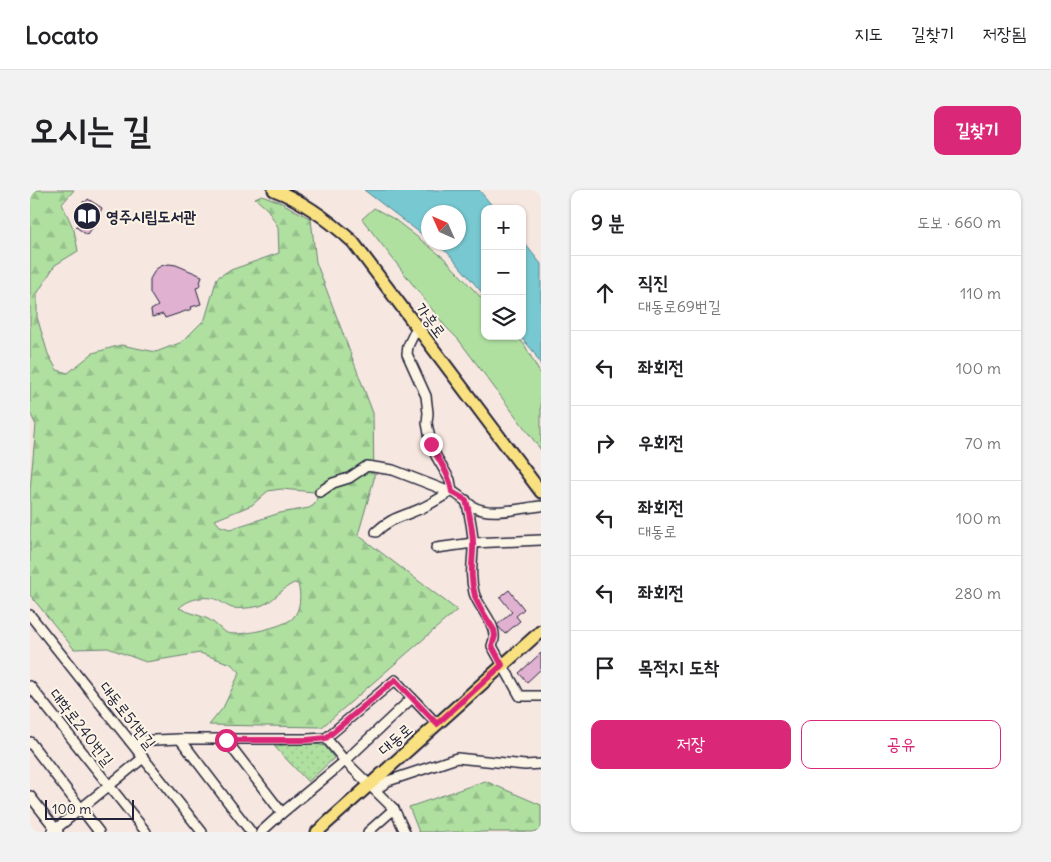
<!DOCTYPE html>
<html lang="ko">
<head>
<meta charset="utf-8">
<style>
  body { margin:0; font-family:Delius,"Poor Story",sans-serif; background:#f2f2f2; color:#202124 }
  .controls { position:absolute; right:15px; top:15px; display:grid; overflow:hidden; border-radius:10px; box-shadow:0 1px 4px #0004 }
  .controls button { width:45px; height:45px; display:grid; place-items:center; padding:0; border:0; border-bottom:1px solid #e0e0e0; background:#fff; color:#202124; font:25px sans-serif }
  .compass { position:absolute; left:391px; top:15px; width:45px; height:45px; border-radius:50%; background:#fff; box-shadow:0 1px 4px #0004; rotate:315deg }
  .scale { position:absolute; left:15px; bottom:12px; width:89px; box-sizing:border-box; padding-left:5px; border:2px solid #22223b; border-top:0; font-size:14px; line-height:18px; white-space:nowrap; color:#22223b; -webkit-text-stroke:4px #fcf5e5; paint-order:stroke }
  .stop { position:absolute; width:15px; height:15px; margin:-11px; border:4px solid #db2777; border-radius:50%; background:#fff }
  .stop.end { background:#db2777; border-color:#fff; box-shadow:0 1px 5px #0008 }
  .list { margin:0; padding:0; list-style:none }
  h2 { display:flex; justify-content:space-between; align-items:center; height:65px; margin:0; padding:0 20px; font-size:21px }
  h2 small { font-size:16px; font-weight:400; color:#757577 }
  .list li { display:grid; grid-template-columns:32px 1fr auto; gap:15px; align-items:center; box-sizing:border-box; height:75px; padding:0 20px; border-top:1px solid #e0e0e0 }
  .list b { display:block; font-size:19px; white-space:nowrap }
  .list p { margin:0; font-size:16px; white-space:nowrap; color:#757577 }
  .list em { font-size:16px; font-style:normal; color:#757577 }
  .actions { display:flex; gap:10px; padding:15px 20px }
  .actions a { flex:1; padding:11px 0; border:1px solid #db2777; border-radius:10px; text-align:center; font-size:18px; color:#db2777 }
  .actions .main { background:#db2777; color:#fff }
  .icon { flex:none; width:28px; height:28px; fill:none; stroke:currentColor; stroke-width:2; stroke-linecap:round; stroke-linejoin:round }
  .map { position:relative; flex:none; width:511px; height:642px; overflow:hidden; border-radius:10px }
  header { display:flex; align-items:center; gap:30px; box-sizing:border-box; height:70px; padding:0 25px; background:#fff; border-bottom:1px solid #e0e0e0 }
  header strong { font-size:24px }
  nav { display:flex; gap:28px; margin-inline-start:auto; font-size:18px }
  .intro { display:flex; align-items:center; justify-content:space-between; box-sizing:border-box; height:120px; padding:0 30px }
  h1 { margin:0; font-size:35px }
  .button { padding:12px 22px; border-radius:10px; background:#db2777; color:#fff; font-size:18px; font-weight:700 }
  main { display:flex; gap:30px; padding:0 30px }
  aside { flex:1; background:#fff; border-radius:10px; box-shadow:0 1px 4px #0004 }
  .map>svg:first-child { display:block }
  .green { fill:#afe0a0; stroke:#68816e }
  .forest { fill:url(#forest-firs); stroke:#68816e; fill-rule:evenodd }
  .park { fill:url(#park-dots); stroke:#68816e }
  .water { fill:#77c8d0; stroke:#558694 }
  .building { fill:#e1b1d2; stroke:#22223b }
  .lines { fill:none; stroke-linecap:round; stroke-linejoin:round }
  .minor-casing { stroke:#22223b; stroke-width:12 }
  .major-casing { stroke:#22223b; stroke-width:15 }
  .minor { stroke:#fcf5e5; stroke-width:9 }
  .major { stroke:#f9e181; stroke-width:11 }
  .route { stroke:#db2777; stroke-width:6 }
  .labels { text-anchor:middle; dominant-baseline:central; stroke-width:4; stroke-linejoin:round; paint-order:stroke }
  .poi-label { font-size:16px; font-weight:bold; fill:#22223b; stroke:#fcf5e5; text-anchor:start }
  .street-label { font-size:16px; fill:#22223b; stroke:#fcf5e5 }
</style>
</head>
<body>
<header>
<strong>Locato</strong>
<nav><a>지도</a><a>길찾기</a><a>저장됨</a></nav>
</header>
<div class="intro"><h1>오시는 길</h1><a class="button">길찾기</a></div>
<main>
<div class="map">
<svg width="511" height="642" viewBox="0 0 511 642">
  <defs>
    <pattern id="forest-firs" width="22" height="20" patternUnits="userSpaceOnUse" patternTransform="scale(1.25)"><rect width="22" height="20" fill="#afe0a0"/><path d="M5 1l3.5 6h-7zM16 11l3.5 6h-7z" fill="#96c08b"/></pattern>
    <pattern id="park-dots" width="8" height="8" patternUnits="userSpaceOnUse" patternTransform="scale(1.25)"><rect width="8" height="8" fill="#afe0a0"/><path d="M2 2h.1M6 6h.1" fill="none" stroke="#96c08b" stroke-width="1.8" stroke-linecap="round"/></pattern>
  </defs>
  <rect width="100%" height="100%" fill="#f7e7e1"/>
  <filter id="ink" filterUnits="userSpaceOnUse"><feTurbulence type="fractalNoise" baseFrequency=".02" numOctaves="2"/><feDisplacementMap in="SourceGraphic" scale="10" xChannelSelector="R" yChannelSelector="G"/><feConvolveMatrix kernelMatrix="1 2 1 2 8 2 1 2 1" color-interpolation-filters="sRGB"/></filter>
  <g filter="url(#ink)">
    <!-- green -->
    <polygon class="green" points="344,18 364,29 414,68 455,112 455,146 486,146 494,154 511,185 511,260 428,149 415,136 332,29"/>
    <!-- forest -->
    <g class="forest">
      <path d="M0,0H44L32,14L44,40L48,61L25,75L7,104V127L18,164L27,180L38,183L63,163L91,155L126,162L152,152L175,129L187,88L198,81L249,63L248,37L238,20L225,8L232,5L250,12L281,29L286,72L343,223L344,289L328,345L427,420L292,537L179,535L193,518L210,482L201,474L170,463L116,472L78,458L44,459L0,405V300L6,235L0,223ZM251,299L284,302L287,309L284,315L279,318L250,323L200,339L190,336L185,330L222,315L238,301ZM264,393L268,394C271,404 271,419 263,428C254,437 209,447 197,443C190,440 185,432 178,429C169,425 159,423 149,418C157,410 173,405 185,409C191,411 196,416 202,418C209,419 218,418 225,417C242,415 250,399 264,393Z"/>
      <polygon points="455,591 511,615 511,642 389,642 379,617"/>
    </g>
    <!-- park -->
    <polygon class="park" points="281,553 295,556 304,568 278,592 244,556"/>
    <!-- water -->
    <g class="water">
      <polygon points="334,0 449,0 465,19 455,19 455,106 418,63 404,53 428,52 428,22 398,22 398,49"/>
      <polygon points="492,50 511,74 511,175 503,161 490,146 492,146"/>
    </g>
    <!-- building -->
    <g class="building">
      <polygon points="58,9 72,18 64,36 57,45 46,37 49,33 44,29 51,19 49,17 54,11 55,13"/>
      <polygon points="139,74 146,75 172,86 169,97 166,98 171,114 161,117 162,119 135,128 133,124 122,127 121,120 128,116 120,103 120,89 126,79 131,76"/>
      <polygon points="479,400 494,419 486,426 490,431 475,444 467,435 482,422 470,407"/>
      <polygon points="511,463 511,479 497,492 489,483"/>
    </g>
    <g class="lines">
      <defs>
        <g id="minor">
          <polyline points="387,137 378,156 377,164 396,206 398,223 397,233 401,254 406,266 420,290 422,302"/>
          <polyline points="290,302 303,293 319,288 337,276 363,280 420,302"/>
          <path d="M436,310C440,326 444,343 443,360C442,377 440,385 444,403C448,416 464,432 464,445C465,448 463,452 462,456L490,506H511"/>
          <path d="M346,342C362,326 377,326 396,316C404,312 412,307 420,302H423C430,306 435,311 442,316C459,327 491,318 511,316"/>
          <polyline points="406,358 443,353 511,350"/>
          <polyline points="0,425 172,642"/>
          <polyline points="0,496 116,642"/>
          <polyline points="296,548 365,490 382,508"/>
          <polyline points="150,549 221,642"/>
          <polyline points="196,550 252,623"/>
          <polyline points="100,551 150,549 277,549 296,548 315,571 364,619 375,642"/>
          <polyline points="0,552 69,642"/>
          <polyline points="346,600 358,591 427,568 495,575 511,574"/>
          <polyline points="0,606 28,642"/>
          <polyline points="22,642 113,568"/>
          <polyline points="231,642 252,623 315,571 382,508 407,534"/>
          <polyline points="338,642 364,619"/>
        </g>
        <g id="major">
          <path d="M244,0C274,11 300,31 323,52L511,302"/>
          <polyline points="287,642 511,441"/>
        </g>
      </defs>
      <!-- minor casing -->
      <use href="#minor" class="minor-casing"/>
      <!-- major casing -->
      <use href="#major" class="major-casing"/>
      <!-- minor -->
      <use href="#minor" class="minor"/>
      <!-- major -->
      <use href="#major" class="major"/>
    </g>
  </g>
  <g class="lines" filter="url(#ink)">
    <!-- route -->
    <path class="route" d="M196,550H277L296,548L365,490L407,534L472,475L462,456L465,446L464,440C457,429 449,418 445,406C440,387 442,378 443,360C444,343 440,326 436,310L422,302C420,284 408,270 401,254"/>
  </g>
  <!-- icons -->
  <defs>
    <symbol id="library-disc" viewBox="-11 -11 22 22"><circle r="9.5" fill="#22223b" stroke="#fcf5e5"/><path d="M-6-4Q-3-5.5-.7-3.5V5Q-3 3-6 4ZM6-4Q3-5.5 .7-3.5V5Q3 3 6 4Z" fill="#fff"/></symbol>
  </defs>
  <g fill-rule="evenodd">
    <use href="#library-disc" x="41" y="10" width="32" height="32"/>
  </g>
  <g class="labels">
    <!-- poi labels -->
    <g class="poi-label">
      <text x="76" y="26">영주시립도서관</text>
    </g>
    <!-- street labels -->
    <g class="street-label">
      <text transform="translate(401 130) rotate(53)">가흥로</text>
      <text transform="translate(98 525) rotate(52)">대동로51번길</text>
      <text transform="translate(52 537) rotate(52)">대학로240번길</text>
      <text transform="translate(365 549) rotate(-41)">대동로</text>
    </g>
  </g>
</svg>
<div class="controls">
<button>+</button>
<button>−</button>
<button><svg class="icon" aria-label="layers" viewBox="0 0 24 24"><path d="M12 4l9 5-9 5-9-5zM3 14l9 5 9-5"/></svg></button>
</div>
<svg class="compass" viewBox="-18 -18 36 36"><path d="M0-13l5 13h-10z" fill="#e53935"/><path d="M0 13l5-13h-10z" fill="#757577"/></svg>
<div class="scale">100 m</div>
<div class="stop" style="left:196px;top:550px"></div>
<div class="stop end" style="left:401px;top:254px"></div>
</div>
<aside>
<h2>9 분<small>도보 · 660 m</small></h2>
<ul class="list">
<li><svg class="icon" aria-label="ahead" viewBox="0 0 24 24"><path d="M12 20V5M6 11l6-6 6 6"/></svg><div><b>직진</b><p>대동로69번길</p></div><em>110 m</em></li>
<li><svg class="icon" aria-label="left" viewBox="0 0 24 24"><path d="M17 20v-9H6M10 6l-5 5 5 5"/></svg><div><b>좌회전</b></div><em>100 m</em></li>
<li><svg class="icon" aria-label="right" viewBox="0 0 24 24"><path d="M7 20v-9h11M14 6l5 5-5 5"/></svg><div><b>우회전</b></div><em>70 m</em></li>
<li><svg class="icon" aria-label="left" viewBox="0 0 24 24"><path d="M17 20v-9H6M10 6l-5 5 5 5"/></svg><div><b>좌회전</b><p>대동로</p></div><em>100 m</em></li>
<li><svg class="icon" aria-label="left" viewBox="0 0 24 24"><path d="M17 20v-9H6M10 6l-5 5 5 5"/></svg><div><b>좌회전</b></div><em>280 m</em></li>
<li><svg class="icon" aria-label="arrive" viewBox="0 0 24 24"><path d="M6 21V4h12l-3 4 3 4H6"/></svg><div><b>목적지 도착</b></div></li>
</ul>
<div class="actions"><a class="main">저장</a><a>공유</a></div>
</aside>
</main>
</body>
</html>
